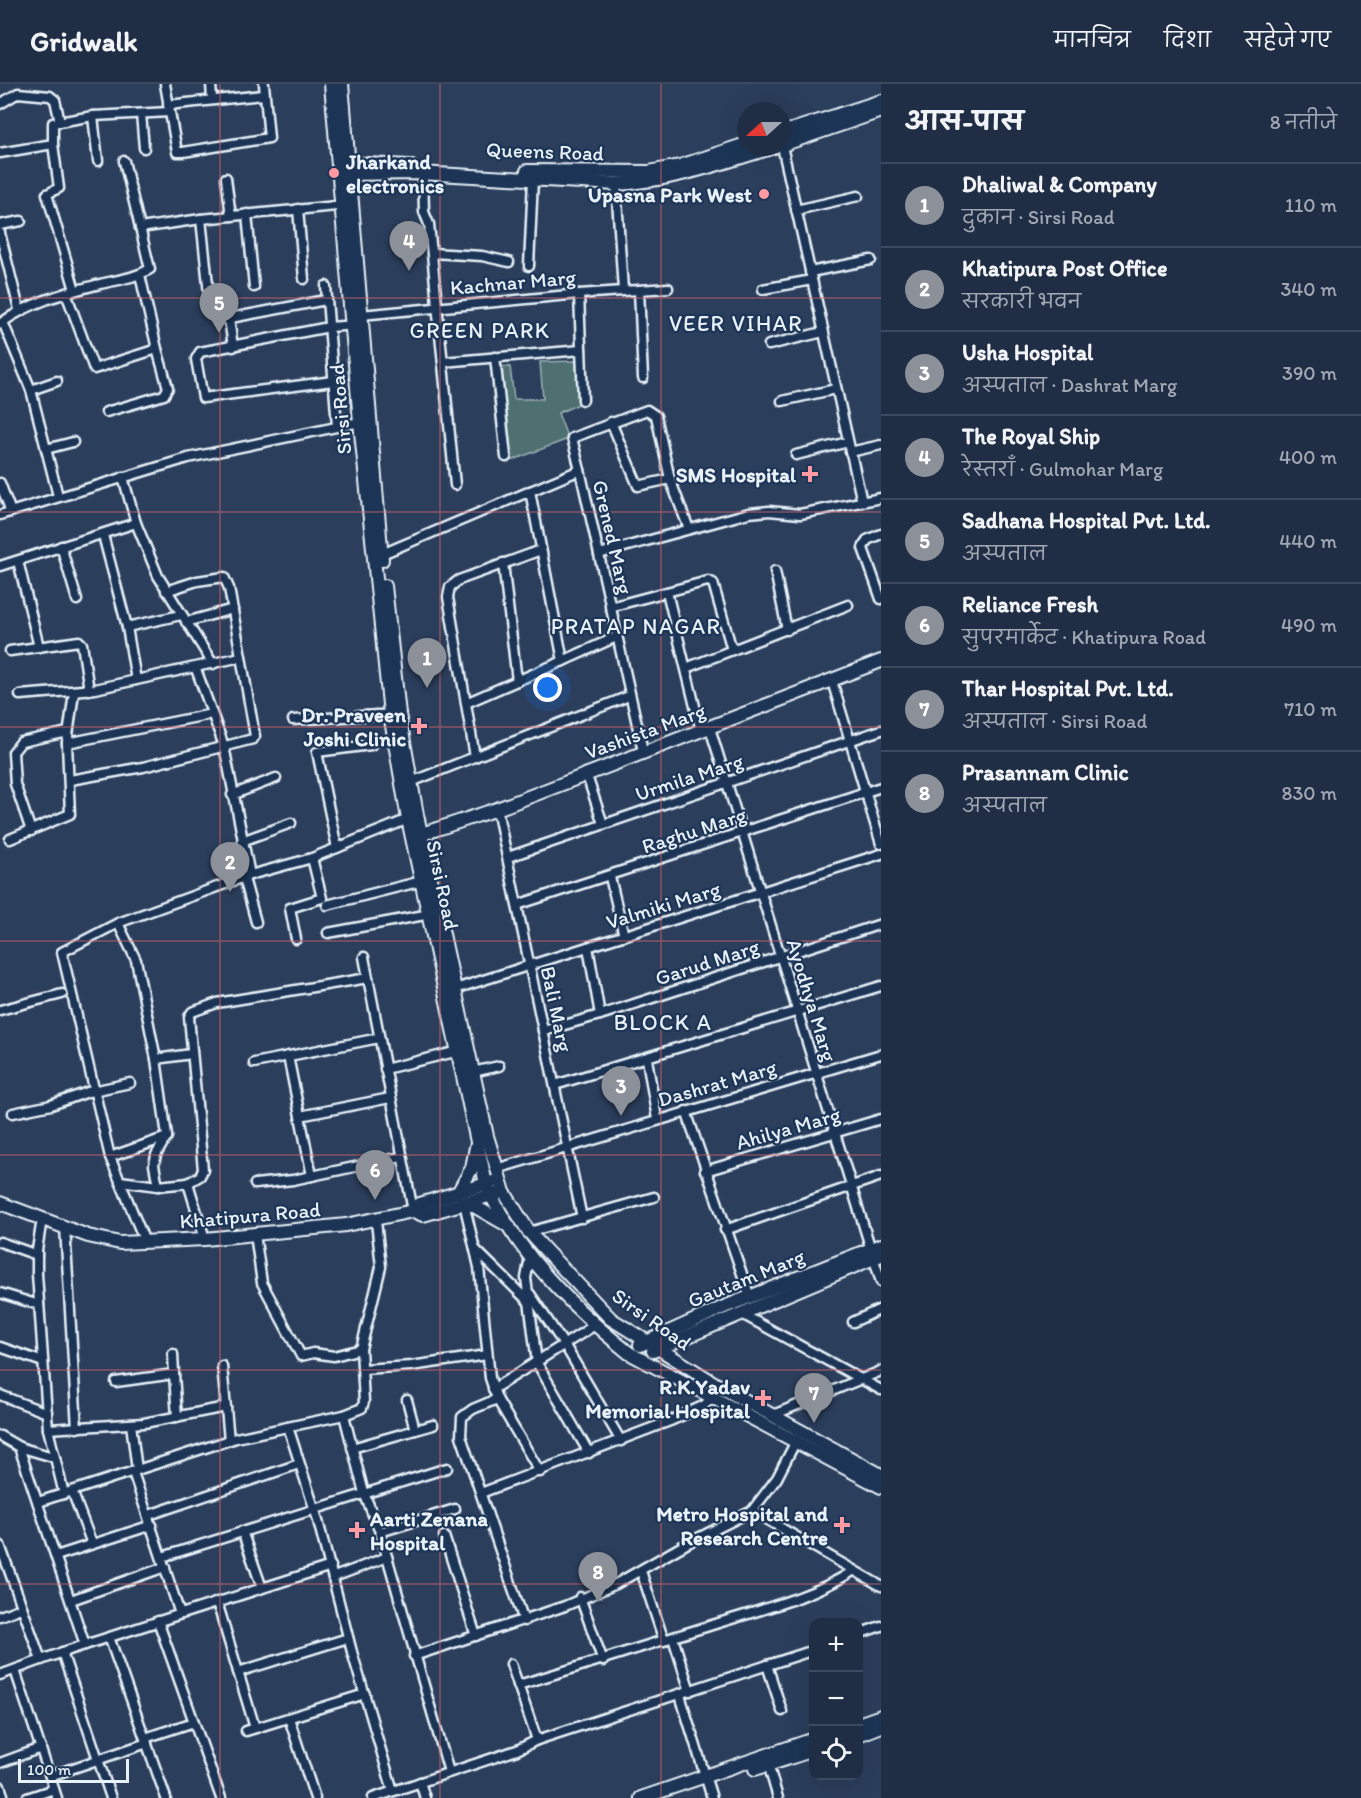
<!DOCTYPE html>
<html lang="hi">
<head>
<meta charset="utf-8">
<style>
  body { margin:0; font-family:Itim,"Playpen Sans Deva",sans-serif; background:#2d3a50; color:#f1f3f6 }
  .controls { position:absolute; right:18px; bottom:18px; display:grid; overflow:hidden; border-radius:12px; box-shadow:0 6px 24px #0002 }
  .controls button { width:54px; height:54px; display:grid; place-items:center; padding:0; border:0; border-bottom:2px solid #3d4a5e; background:#202e45; color:#f1f3f6; font:30px sans-serif }
  .compass { position:absolute; left:737px; top:18px; width:54px; height:54px; border-radius:50%; background:#202e45; box-shadow:0 6px 24px #0002; rotate:249deg }
  .scale { position:absolute; left:18px; bottom:15px; width:111px; box-sizing:border-box; padding-left:6px; border:3px solid #e8f1f8; border-top:0; font-size:16px; line-height:21px; white-space:nowrap; color:#e8f1f8; -webkit-text-stroke:4px #1d3557; paint-order:stroke }
  .you { position:absolute; left:548px; top:604px; width:21px; height:21px; margin:-15px; border:4px solid #fff; border-radius:50%; background:#1a73e8; box-shadow:0 0 0 9px #1a73e833 }
  .badge { display:grid; place-items:center; width:39px; height:39px; border-radius:50%; background:#8c9099; color:#fff; font-size:20px; font-weight:700 }
  .pin { position:absolute; translate:-50% -50px; filter:drop-shadow(0 2px 3px #0008) }
  .pin::after { content:''; position:absolute; top:32px; width:21px; height:18px; background:inherit; clip-path:polygon(0 0,100% 0,50% 100%) }
  .list { margin:0; padding:0; list-style:none }
  h2 { display:flex; justify-content:space-between; align-items:center; height:78px; margin:0; padding:0 24px; font-size:26px }
  h2 small { font-size:20px; font-weight:400; color:#a2a8b3 }
  .list li { display:grid; grid-template-columns:39px 1fr auto; gap:18px; align-items:center; box-sizing:border-box; height:84px; padding:0 24px; border-top:2px solid #3d4a5e }
  .list b { display:block; font-size:22px; white-space:nowrap }
  .list p { margin:0; font-size:20px; white-space:nowrap; color:#a2a8b3 }
  .list em { font-size:20px; font-style:normal; color:#a2a8b3 }
  .icon { flex:none; width:33px; height:33px; fill:none; stroke:currentColor; stroke-width:2; stroke-linecap:round; stroke-linejoin:round }
  .map { position:relative; flex:none; width:881px; height:1714px; overflow:hidden }
  header { display:flex; align-items:center; gap:36px; box-sizing:border-box; height:84px; padding:0 30px; background:#202e45; border-bottom:2px solid #3d4a5e }
  header strong { font-size:28px }
  nav { display:flex; gap:33px; margin-inline-start:auto; font-size:21px }
  main { display:flex }
  aside { flex:1; background:#202e45 }
  .map>svg:first-child { display:block }
  .green { fill:#4f7071; stroke:#9cb0b4; stroke-width:1.5 }
  .lines { fill:none; stroke-linecap:round; stroke-linejoin:round }
  .street-casing { stroke:#e8f1f8; stroke-width:13 }
  .secondary-casing { stroke:#e8f1f8; stroke-width:16 }
  .street { stroke:#1d3557; stroke-width:8 }
  .secondary { stroke:#1d3557; stroke-width:12 }
  .grid { fill:none; stroke:#db6466; stroke-width:1.5; stroke-opacity:0.55 }
  .poi-dot { fill:#ff9aa2; stroke:#1d3557; stroke-width:2 }
  .labels { text-anchor:middle; dominant-baseline:central; stroke-width:4.5; stroke-linejoin:round; paint-order:stroke }
  .street-label { font-size:21px; fill:#e8f1f8; stroke:#1d3557 }
  .poi-label { font-size:21px; font-weight:bold; fill:#e8f1f8; stroke:#1d3557; text-anchor:end }
  .neighbourhood-label { font-size:22px; letter-spacing:1.5px; fill:#e8f1f8; stroke:#1d3557 }
</style>
</head>
<body>
<header>
<strong>Gridwalk</strong>
<nav><a>मानचित्र</a><a>दिशा</a><a>सहेजे गए</a></nav>
</header>
<main>
<div class="map">
<svg width="881" height="1714" viewBox="0 0 881 1714">
  <rect width="100%" height="100%" fill="#2b3e5c"/>
  <filter id="ink" filterUnits="userSpaceOnUse"><feTurbulence type="fractalNoise" baseFrequency=".0167" numOctaves="2"/><feDisplacementMap in="SourceGraphic" scale="12" xChannelSelector="R" yChannelSelector="G"/><feConvolveMatrix kernelMatrix="1 2 1 2 8 2 1 2 1" color-interpolation-filters="sRGB"/></filter>
  <g filter="url(#ink)">
    <!-- green -->
    <polygon class="green" points="577,277 579,320 558,329 568,355 508,378 499,282 510,283 514,315 543,315 540,278"/>
    <g class="lines">
      <defs>
        <g id="street">
          <polyline points="165,0 177,68 183,68 269,54 264,0"/>
          <polyline points="211,0 212,15"/>
          <polyline points="0,20 18,9 50,12 55,16 60,38"/>
          <polyline points="168,21 263,11"/>
          <polyline points="141,30 144,64"/>
          <polyline points="93,32 98,77"/>
          <polyline points="53,60 59,104 47,110 75,206"/>
          <polyline points="782,62 862,418"/>
          <polyline points="0,69 53,60 53,39 93,32 170,28"/>
          <polyline points="423,89 424,128 429,140 455,401"/>
          <polyline points="226,94 231,132"/>
          <polyline points="616,100 623,206"/>
          <polyline points="298,125 304,195"/>
          <polyline points="796,126 858,112"/>
          <polyline points="247,130 254,203"/>
          <polyline points="201,135 209,210"/>
          <polyline points="0,141 21,137"/>
          <polyline points="140,144 201,135 347,121"/>
          <polyline points="0,149 19,225"/>
          <polyline points="432,169 482,172 509,178"/>
          <polyline points="529,182 533,95"/>
          <polyline points="810,188 871,176"/>
          <polyline points="326,202 337,342"/>
          <polyline points="763,205 812,196"/>
          <polyline points="639,206 643,294"/>
          <polyline points="66,209 94,285 157,265 140,191"/>
          <polyline points="579,210 583,316"/>
          <polyline points="361,231 579,210 668,204"/>
          <polyline points="229,234 233,263"/>
          <polyline points="225,235 326,216"/>
          <polyline points="3,238 31,306 58,412"/>
          <path d="M0,240C29,218 65,209 100,200C117,196 135,194 150,185L124,77"/>
          <polyline points="769,261 823,248"/>
          <polyline points="495,273 506,373"/>
          <polyline points="443,278 581,266"/>
          <polyline points="333,297 203,314 196,275 200,268 329,243 357,241"/>
          <polyline points="31,306 57,297"/>
          <polyline points="782,317 836,305"/>
          <polyline points="106,328 164,311 168,304 157,265"/>
          <polyline points="611,338 638,402 670,395"/>
          <polyline points="46,365 73,358"/>
          <polyline points="850,368 881,361"/>
          <polyline points="796,371 848,358"/>
          <polyline points="580,386 572,354 647,326 656,332 670,395 689,445"/>
          <polyline points="123,393 136,439 158,492 213,580"/>
          <polyline points="0,399 11,428"/>
          <polyline points="0,431 188,374 365,337"/>
          <polyline points="881,450 867,456 863,464 881,515"/>
          <polyline points="103,451 127,543 136,596"/>
          <polyline points="61,462 77,516"/>
          <polyline points="382,470 580,386 643,667"/>
          <polyline points="599,470 749,429 769,427 800,430 881,414"/>
          <polyline points="18,477 39,563"/>
          <polyline points="503,479 517,597"/>
          <polyline points="0,482 136,439"/>
          <polyline points="775,487 787,546"/>
          <polyline points="667,508 701,647"/>
          <polyline points="610,523 708,497 713,499 732,566"/>
          <polyline points="186,538 233,525"/>
          <polyline points="127,543 181,531"/>
          <polyline points="10,567 79,557 82,560 89,606"/>
          <polyline points="563,577 616,553"/>
          <polyline points="686,584 848,521"/>
          <polyline points="196,585 224,662 250,791"/>
          <polyline points="832,597 881,760"/>
          <polyline points="20,611 95,605 241,573"/>
          <polyline points="466,619 563,577 530,407"/>
          <polyline points="293,636 395,630"/>
          <polyline points="710,644 881,1198"/>
          <polyline points="67,659 212,630"/>
          <polyline points="475,673 448,513 450,503 459,496 541,466"/>
          <polyline points="586,689 603,740"/>
          <polyline points="70,696 143,683 253,655 255,652 229,504 224,493 197,497 166,507"/>
          <polyline points="411,698 629,612"/>
          <polyline points="232,711 276,694"/>
          <polyline points="497,725 582,1134"/>
          <polyline points="31,747 15,700 13,668 21,658 68,648"/>
          <polyline points="10,755 70,730 67,659 74,608"/>
          <polyline points="242,757 291,739"/>
          <polyline points="337,764 317,668 371,661"/>
          <polyline points="508,773 881,646"/>
          <polyline points="610,793 624,852"/>
          <polyline points="244,794 256,838"/>
          <polyline points="327,821 422,797"/>
          <polyline points="517,821 881,703"/>
          <polyline points="118,839 136,876 156,975 167,1052 156,1071 154,1081 158,1102"/>
          <polyline points="328,849 430,830"/>
          <polyline points="296,855 290,824 322,814 312,774"/>
          <polyline points="588,863 600,931"/>
          <polyline points="364,873 413,1127"/>
          <polyline points="455,905 881,770"/>
          <polyline points="0,926 62,910"/>
          <polyline points="543,947 600,931 881,840"/>
          <polyline points="288,972 312,1092"/>
          <polyline points="156,975 191,970"/>
          <polyline points="647,975 657,1035"/>
          <polyline points="254,979 379,954"/>
          <polyline points="385,985 463,966"/>
          <polyline points="473,988 499,982"/>
          <polyline points="555,1001 881,902"/>
          <polyline points="686,1027 750,1213"/>
          <polyline points="13,1029 51,1021 88,1008 130,999"/>
          <polyline points="300,1032 390,1014"/>
          <polyline points="110,1073 167,1053"/>
          <polyline points="496,1085 881,970"/>
          <polyline points="705,1087 881,1035"/>
          <polyline points="120,1097 158,1102 188,1099"/>
          <polyline points="255,1100 293,1096 401,1073"/>
          <polyline points="464,1119 479,1183 490,1294 497,1315 540,1388"/>
          <polyline points="42,1135 37,1166 37,1190 48,1345 64,1410"/>
          <polyline points="376,1137 381,1183 361,1265 364,1318 362,1324 344,1331 364,1409 380,1448 449,1688"/>
          <polyline points="65,1143 77,1344"/>
          <polyline points="725,1146 881,1092"/>
          <polyline points="529,1148 654,1113"/>
          <polyline points="255,1150 262,1199 301,1272 313,1269 334,1272 361,1265"/>
          <polyline points="205,1155 188,1099 200,1092 203,1086 189,933 192,928 217,919 368,894"/>
          <polyline points="0,1158 37,1171"/>
          <polyline points="145,1158 110,1073 62,868 118,839 250,791 312,774 411,734"/>
          <polyline points="476,1166 529,1218"/>
          <polyline points="530,1173 526,1194 537,1279 589,1369"/>
          <polyline points="0,1209 39,1221"/>
          <polyline points="530,1210 567,1265 621,1357"/>
          <polyline points="740,1229 881,1306"/>
          <polyline points="853,1238 881,1225"/>
          <polyline points="0,1263 43,1278"/>
          <polyline points="173,1270 174,1290"/>
          <polyline points="222,1282 229,1356"/>
          <polyline points="363,1285 411,1282 487,1271"/>
          <polyline points="116,1298 174,1290 177,1333"/>
          <polyline points="493,1305 595,1241"/>
          <polyline points="0,1311 47,1329"/>
          <polyline points="497,1315 473,1325 462,1333 461,1352 524,1537"/>
          <polyline points="407,1316 415,1346"/>
          <polyline points="773,1331 881,1287"/>
          <polyline points="131,1340 137,1386"/>
          <polyline points="288,1343 317,1433 352,1568 393,1707"/>
          <polyline points="48,1345 144,1339 226,1323"/>
          <polyline points="0,1352 19,1363 85,1561"/>
          <polyline points="19,1363 53,1373"/>
          <polyline points="352,1364 433,1341"/>
          <polyline points="133,1388 180,1530"/>
          <polyline points="72,1407 92,1460"/>
          <polyline points="481,1409 670,1337 703,1322 714,1313"/>
          <polyline points="38,1418 236,1354 344,1331"/>
          <polyline points="752,1427 881,1502"/>
          <polyline points="149,1431 299,1380"/>
          <polyline points="242,1447 262,1504"/>
          <polyline points="380,1448 455,1425"/>
          <polyline points="444,1452 476,1552"/>
          <polyline points="0,1461 41,1576"/>
          <polyline points="56,1472 152,1441"/>
          <polyline points="162,1473 447,1384"/>
          <polyline points="641,1487 664,1557"/>
          <polyline points="334,1493 387,1473"/>
          <polyline points="580,1513 603,1577"/>
          <polyline points="71,1516 165,1483"/>
          <polyline points="217,1518 255,1644"/>
          <polyline points="0,1532 21,1524"/>
          <polyline points="158,1537 221,1714"/>
          <polyline points="858,1550 881,1542"/>
          <polyline points="109,1553 166,1714"/>
          <polyline points="673,1554 690,1607"/>
          <polyline points="62,1568 111,1714"/>
          <polyline points="414,1572 565,1522 616,1500 686,1460 752,1427 777,1394 797,1355"/>
          <polyline points="511,1580 537,1656"/>
          <polyline points="767,1581 782,1627"/>
          <polyline points="15,1586 57,1714"/>
          <polyline points="238,1588 348,1554"/>
          <polyline points="0,1591 66,1567 331,1482"/>
          <path d="M518,1601C583,1582 647,1561 712,1541C759,1526 811,1514 853,1487"/>
          <polyline points="680,1611 712,1714"/>
          <polyline points="289,1634 315,1714"/>
          <polyline points="246,1647 365,1610"/>
          <polyline points="145,1654 194,1638"/>
          <polyline points="0,1679 41,1664"/>
          <polyline points="768,1680 778,1714"/>
          <polyline points="50,1692 147,1659"/>
          <polyline points="420,1698 425,1714"/>
          <polyline points="0,1702 4,1714"/>
          <polyline points="27,1714 54,1705"/>
          <polyline points="373,1714 517,1666 537,1656 814,1566"/>
        </g>
        <g id="secondary">
          <path d="M331,0L360,338L390,630L408,735L486,1100C515,1168 573,1224 629,1269L881,1403"/>
          <polyline points="342,0 382,476"/>
          <polyline points="782,49 881,17"/>
          <polyline points="782,61 881,27"/>
          <polyline points="344,79 410,82"/>
          <polyline points="527,87 649,88 680,82 746,60"/>
          <path d="M345,90L419,89L616,100C671,97 722,79 774,63"/>
          <polyline points="385,502 399,630 417,731 487,1052 504,1108 529,1148 547,1168 611,1235 719,1302 881,1391"/>
          <polyline points="422,750 497,725 881,577"/>
          <polyline points="458,1109 472,1084 476,1063"/>
          <polyline points="467,1118 509,1142"/>
          <polyline points="0,1119 88,1152 120,1159 205,1155 346,1141 413,1127 423,1131 499,1109"/>
          <polyline points="413,1127 420,1120 493,1098"/>
          <polyline points="640,1261 724,1223 881,1161"/>
          <polyline points="653,1267 881,1171"/>
          <polyline points="858,1640 881,1632"/>
          <polyline points="858,1651 881,1642"/>
          <polyline points="755,1685 814,1666"/>
          <polyline points="641,1714 814,1655"/>
        </g>
      </defs>
      <!-- street casing -->
      <use href="#street" class="street-casing"/>
      <!-- secondary casing -->
      <use href="#secondary" class="secondary-casing"/>
      <!-- street -->
      <use href="#street" class="street"/>
      <!-- secondary -->
      <use href="#secondary" class="secondary"/>
    </g>
  </g>
  <!-- grid -->
  <path class="grid" d="M220,0V1714M440,0V1714M661,0V1714M0,214H881M0,428H881M0,643H881M0,857H881M0,1071H881M0,1286H881M0,1500H881"/>
  <!-- markers -->
  <g class="poi-dot">
    <circle cx="334" cy="89" r="6"/>
    <circle cx="764" cy="110" r="6"/>
    <path d="M807 381h6v6h6v6h-6v6h-6v-6h-6v-6h6z"/>
    <path d="M416 633h6v6h6v6h-6v6h-6v-6h-6v-6h6z"/>
    <path d="M760 1305h6v6h6v6h-6v6h-6v-6h-6v-6h6z"/>
    <path d="M839 1432h6v6h6v6h-6v6h-6v-6h-6v-6h6z"/>
    <path d="M354 1437h6v6h6v6h-6v6h-6v-6h-6v-6h6z"/>
  </g>
  <g class="labels">
    <!-- street labels -->
    <g class="street-label">
      <text transform="translate(545 67) rotate(2)">Queens Road</text>
      <text transform="translate(513 198) rotate(-5)">Kachnar Marg</text>
      <text transform="translate(340 325) rotate(-95)">Sirsi Road</text>
      <text transform="translate(613 453) rotate(77)">Grened Marg</text>
      <text transform="translate(645 647) rotate(-20)">Vashista Marg</text>
      <text transform="translate(689 693) rotate(-18)">Urmila Marg</text>
      <text transform="translate(694 746) rotate(-18)">Raghu Marg</text>
      <text transform="translate(443 801) rotate(78)">Sirsi Road</text>
      <text transform="translate(663 821) rotate(-17)">Valmiki Marg</text>
      <text transform="translate(707 878) rotate(-18)">Garud Marg</text>
      <text transform="translate(812 916) rotate(73)">Ayodhya Marg</text>
      <text transform="translate(557 925) rotate(78)">Bali Marg</text>
      <text transform="translate(717 999) rotate(-16)">Dashrat Marg</text>
      <text transform="translate(788 1044) rotate(-16)">Ahilya Marg</text>
      <text transform="translate(250 1131) rotate(-5)">Khatipura Road</text>
      <text transform="translate(746 1194) rotate(-22)">Gautam Marg</text>
      <text transform="translate(652 1235) rotate(35)">Sirsi Road</text>
    </g>
    <!-- poi labels -->
    <g class="poi-label">
      <text x="346" y="77" text-anchor="start">Jharkand<tspan x="346" dy="24">electronics</tspan></text>
      <text x="752" y="110">Upasna Park West</text>
      <text x="796" y="390">SMS Hospital</text>
      <text x="406" y="630">Dr. Praveen<tspan x="406" dy="24">Joshi Clinic</tspan></text>
      <text x="750" y="1302">R.K.Yadav<tspan x="750" dy="24">Memorial Hospital</tspan></text>
      <text x="828" y="1429">Metro Hospital and<tspan x="828" dy="24">Research Centre</tspan></text>
      <text x="370" y="1434" text-anchor="start">Aarti Zenana<tspan x="370" dy="24">Hospital</tspan></text>
    </g>
    <!-- neighbourhood labels -->
    <g class="neighbourhood-label">
      <text x="736" y="239">VEER VIHAR</text>
      <text x="480" y="246">GREEN PARK</text>
      <text x="636" y="542">PRATAP NAGAR</text>
      <text x="663" y="938">BLOCK A</text>
    </g>
  </g>
</svg>
<div class="controls">
<button>+</button>
<button>−</button>
<button><svg class="icon" aria-label="locate" viewBox="0 0 24 24"><circle cx="12" cy="12" r="6"/><path d="M12 2v4M12 18v4M2 12h4M18 12h4"/></svg></button>
</div>
<svg class="compass" viewBox="-18 -18 36 36"><path d="M0-13l5 13h-10z" fill="#e53935"/><path d="M0 13l5-13h-10z" fill="#a2a8b3"/></svg>
<div class="scale">100 m</div>
<div class="you"></div>
<div class="pin badge" style="left:427px;top:604px">1</div>
<div class="pin badge" style="left:230px;top:808px">2</div>
<div class="pin badge" style="left:621px;top:1032px">3</div>
<div class="pin badge" style="left:409px;top:187px">4</div>
<div class="pin badge" style="left:219px;top:249px">5</div>
<div class="pin badge" style="left:375px;top:1116px">6</div>
<div class="pin badge" style="left:814px;top:1339px">7</div>
<div class="pin badge" style="left:598px;top:1518px">8</div>
</div>
<aside>
<h2>आस-पास<small>8 नतीजे</small></h2>
<ul class="list">
<li><span class="badge">1</span><div><b>Dhaliwal &amp; Company</b><p>दुकान · Sirsi Road</p></div><em>110 m</em></li>
<li><span class="badge">2</span><div><b>Khatipura Post Office</b><p>सरकारी भवन</p></div><em>340 m</em></li>
<li><span class="badge">3</span><div><b>Usha Hospital</b><p>अस्पताल · Dashrat Marg</p></div><em>390 m</em></li>
<li><span class="badge">4</span><div><b>The Royal Ship</b><p>रेस्तराँ · Gulmohar Marg</p></div><em>400 m</em></li>
<li><span class="badge">5</span><div><b>Sadhana Hospital Pvt. Ltd.</b><p>अस्पताल</p></div><em>440 m</em></li>
<li><span class="badge">6</span><div><b>Reliance Fresh</b><p>सुपरमार्केट · Khatipura Road</p></div><em>490 m</em></li>
<li><span class="badge">7</span><div><b>Thar Hospital Pvt. Ltd.</b><p>अस्पताल · Sirsi Road</p></div><em>710 m</em></li>
<li><span class="badge">8</span><div><b>Prasannam Clinic</b><p>अस्पताल</p></div><em>830 m</em></li>
</ul>
</aside>
</main>
</body>
</html>
